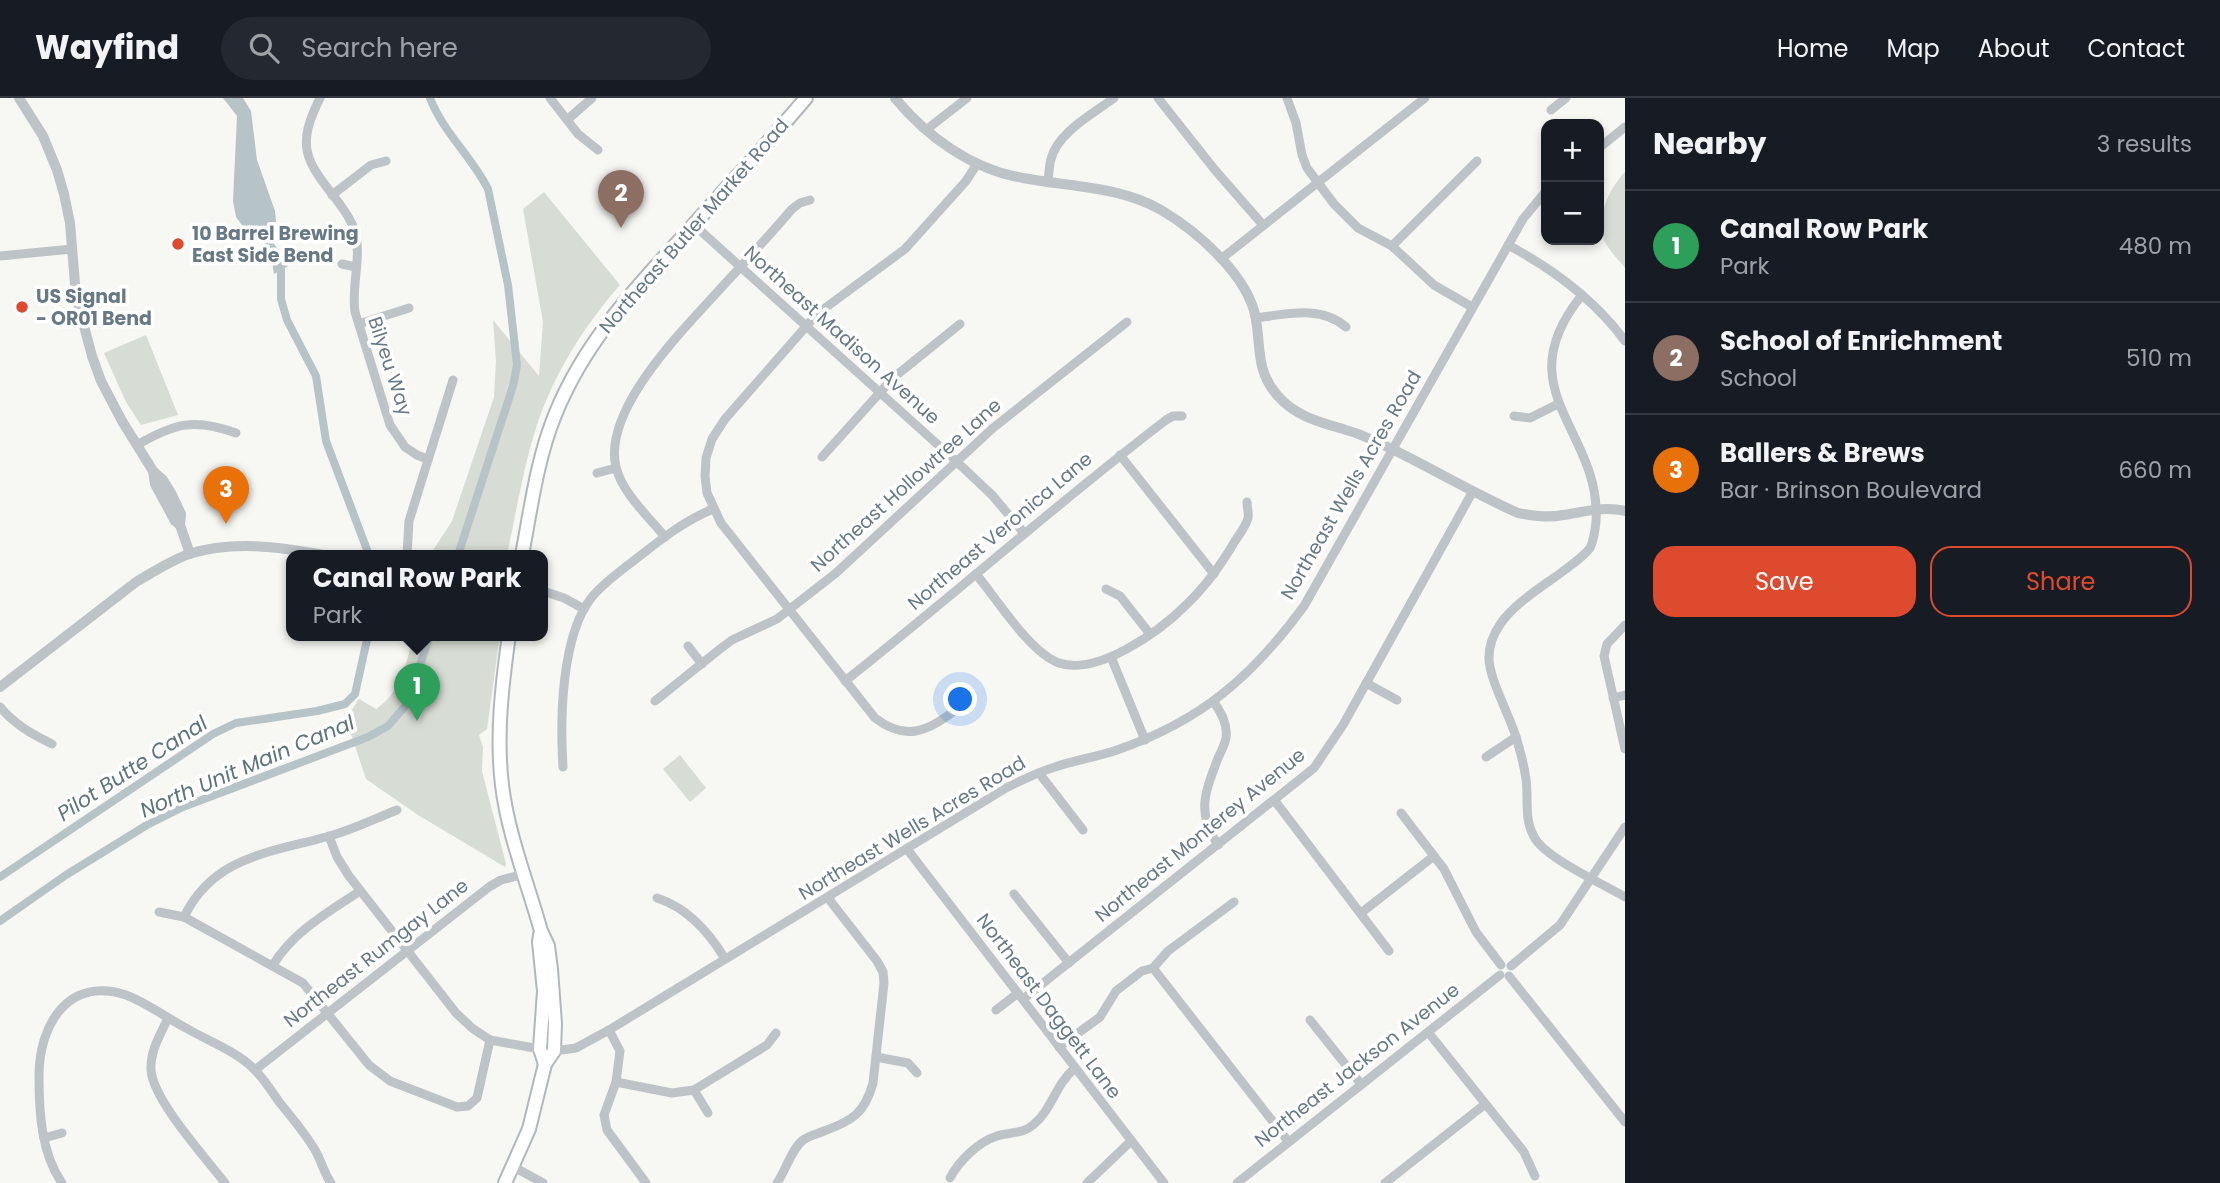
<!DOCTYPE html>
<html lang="en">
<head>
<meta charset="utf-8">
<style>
  body { margin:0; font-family:Poppins,sans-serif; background:#242831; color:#f1f3f6 }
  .controls { position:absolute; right:21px; top:21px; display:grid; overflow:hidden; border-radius:14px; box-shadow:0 4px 10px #0003 }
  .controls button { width:63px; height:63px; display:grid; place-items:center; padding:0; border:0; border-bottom:2px solid #363941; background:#171b24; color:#f1f3f6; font:35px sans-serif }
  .you { position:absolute; left:961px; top:602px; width:24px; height:24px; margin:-18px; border:5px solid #fff; border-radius:50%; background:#1a73e8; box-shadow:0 0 0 10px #1a73e833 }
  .badge { display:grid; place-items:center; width:46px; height:46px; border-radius:50%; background:#de4a2d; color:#fff; font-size:23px; font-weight:700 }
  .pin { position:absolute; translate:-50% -58px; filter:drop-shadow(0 2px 4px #0008) }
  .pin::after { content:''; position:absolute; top:37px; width:24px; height:21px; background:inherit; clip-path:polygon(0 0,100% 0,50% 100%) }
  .popup { position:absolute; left:286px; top:452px; width:262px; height:91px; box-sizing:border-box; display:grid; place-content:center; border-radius:14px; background:#171b24; filter:drop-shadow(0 2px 5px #0005); font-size:23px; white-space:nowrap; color:#9ea1a6 }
  .popup b { font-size:26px; color:#f1f3f6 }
  .popup::after { content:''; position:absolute; left:50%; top:100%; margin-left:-14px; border:14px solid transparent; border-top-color:#171b24 }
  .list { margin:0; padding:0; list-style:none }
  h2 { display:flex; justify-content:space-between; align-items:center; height:91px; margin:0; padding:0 28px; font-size:30px }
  h2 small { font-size:23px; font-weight:400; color:#9ea1a6 }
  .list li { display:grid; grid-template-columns:46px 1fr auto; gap:21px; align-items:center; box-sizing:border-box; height:112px; padding:0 28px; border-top:2px solid #363941 }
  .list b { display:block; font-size:26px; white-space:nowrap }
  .list p { margin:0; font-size:23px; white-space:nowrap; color:#9ea1a6 }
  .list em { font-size:23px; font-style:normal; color:#9ea1a6 }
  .actions { display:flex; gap:14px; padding:21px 28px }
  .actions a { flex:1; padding:16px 0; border:2px solid #de4a2d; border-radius:21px; text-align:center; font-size:24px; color:#de4a2d }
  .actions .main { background:#de4a2d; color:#fff }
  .icon { flex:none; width:38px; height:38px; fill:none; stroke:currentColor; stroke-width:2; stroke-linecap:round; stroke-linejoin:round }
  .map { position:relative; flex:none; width:1625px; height:1085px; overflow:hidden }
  header { display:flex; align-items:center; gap:42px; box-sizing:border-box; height:98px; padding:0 35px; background:#171b24; border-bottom:2px solid #363941 }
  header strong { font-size:33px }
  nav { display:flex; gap:38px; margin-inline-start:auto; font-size:24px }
  .search { width:490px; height:63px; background:#242831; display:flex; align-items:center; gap:18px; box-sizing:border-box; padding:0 24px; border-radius:38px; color:#9ea1a6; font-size:26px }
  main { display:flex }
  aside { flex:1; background:#171b24 }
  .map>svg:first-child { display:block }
  .green { fill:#d7dcd4 }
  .water { fill:#b6c3c7 }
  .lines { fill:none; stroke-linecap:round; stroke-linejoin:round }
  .canal { stroke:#b6c3c7; stroke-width:8 }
  .secondary-casing { stroke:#b1b7bb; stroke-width:16 }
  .minor { stroke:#bec3c7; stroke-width:9 }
  .tertiary { stroke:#bec3c7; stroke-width:10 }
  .secondary { stroke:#fff; stroke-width:12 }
  .poi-dot { fill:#de4a2d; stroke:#fff; stroke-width:2.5 }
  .labels { text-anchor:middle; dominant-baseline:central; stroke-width:7; stroke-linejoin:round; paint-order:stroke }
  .street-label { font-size:19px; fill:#677985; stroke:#fff }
  .poi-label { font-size:19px; font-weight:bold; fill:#677985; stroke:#fff; text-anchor:start }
  .water-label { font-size:21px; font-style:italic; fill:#5e7479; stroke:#fff }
</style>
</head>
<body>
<header>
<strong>Wayfind</strong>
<div class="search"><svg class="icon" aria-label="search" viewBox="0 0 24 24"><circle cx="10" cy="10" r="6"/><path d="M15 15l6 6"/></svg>Search here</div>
<nav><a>Home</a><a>Map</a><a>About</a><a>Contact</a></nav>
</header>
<main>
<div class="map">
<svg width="1625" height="1085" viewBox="0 0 1625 1085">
  <rect width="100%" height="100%" fill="#f7f7f4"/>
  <!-- green -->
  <g class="green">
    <path d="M1625,74V170C1619,162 1608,152 1604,142C1596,118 1609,91 1625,74Z"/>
    <path d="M544,94L620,187C584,228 553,277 536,330C523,371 516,415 507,457H430L452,423L494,299L496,263L493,222L539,278L543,224L523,111Z"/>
    <polygon points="146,237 178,317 141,327 126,304 104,255"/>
    <path d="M413,537H500L487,631L479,637L483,649L482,673L506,766L505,769L418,717L366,681L344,615L351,613L359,601L376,611C401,595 407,564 413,537Z"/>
    <polygon points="680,657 706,690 690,704 663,671"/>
  </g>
  <!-- water -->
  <polygon class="water" points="223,0 243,0 251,13 257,62 275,113 276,124 270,139 288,168 274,176 271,158 264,144 261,140 244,130 236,119 233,103 237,18"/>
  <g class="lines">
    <!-- canal -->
    <g class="canal">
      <path d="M430,0C443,34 472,59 488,91L508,187L517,267L513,288L458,457"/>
      <polyline points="277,162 281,169 281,201 287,222 316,278 326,343 369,457"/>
      <polyline points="0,779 213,636 236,625 317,613 345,606 355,596 368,537"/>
      <polyline points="0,823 66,777 147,727 183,709 368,639 388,628 407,606 430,537"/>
    </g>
    <defs>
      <g id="secondary">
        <path d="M522,457C531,410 537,361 555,317C584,244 637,188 689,132C728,88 768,45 806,0"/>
        <polyline points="540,837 539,844 544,893 540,951 545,966"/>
        <path d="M505,1085L529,1031L545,966L554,953L555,926L551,871L548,848L541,833C528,786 508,737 502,687C496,637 502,587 509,537"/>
      </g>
    </defs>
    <!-- secondary casing -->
    <use href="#secondary" class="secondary-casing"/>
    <!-- minor -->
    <g class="minor">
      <path d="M320,0C296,48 305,62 336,101C344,112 351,121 355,134C362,160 351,188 355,214L390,327L405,349L417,357L427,361"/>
      <polyline points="550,0 578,36 598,52"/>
      <polyline points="1158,0 1215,72 1263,127"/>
      <polyline points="1287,0 1296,25 1302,57 1307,70 1334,106 1358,130 1392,148 1434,187 1472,209"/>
      <polyline points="1551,12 1566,0"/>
      <polyline points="567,22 592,0"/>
      <polyline points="926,32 967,0"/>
      <polyline points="1599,50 1625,29"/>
      <path d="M1048,83C1049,76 1049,68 1051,61C1058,34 1093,16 1114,0"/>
      <polyline points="332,97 371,67 386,63"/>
      <polyline points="693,126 957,364 992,397 1024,435"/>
      <path d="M1508,147C1553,171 1595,202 1625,243"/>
      <polyline points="1392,148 1477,63"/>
      <polyline points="0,158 72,151"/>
      <polyline points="1221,161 1425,0"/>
      <polyline points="342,166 356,169"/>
      <path d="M1582,197C1504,293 1602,332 1596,424C1595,433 1594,442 1590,450C1584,458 1574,465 1566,471C1545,487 1517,503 1501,525C1494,535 1489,547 1489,559C1488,579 1510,618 1516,639C1520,652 1524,667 1526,681C1529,703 1523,722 1536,742C1550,762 1603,786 1625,799"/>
      <path d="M1256,220C1287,216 1321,207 1346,229"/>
      <polyline points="359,226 409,210"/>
      <polyline points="1514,318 1530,320 1558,306"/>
      <path d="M137,347C175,325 194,320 236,335"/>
      <polyline points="1120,357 1214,476"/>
      <polyline points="822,359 893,280 960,226"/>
      <polyline points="597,375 616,370"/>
      <path d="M665,439C649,419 622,395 616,369C602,311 685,230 721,190C745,164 769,138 792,111L800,105L810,102"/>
      <polyline points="407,457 409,423 453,282"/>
      <path d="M976,476C996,500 1030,555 1059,565C1098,578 1160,533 1186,507C1206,488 1221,467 1235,443C1239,437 1246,428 1248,420C1249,416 1247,409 1247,404"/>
      <polyline points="1106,491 1120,498 1150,536"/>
      <polyline points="543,493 564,500 584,511"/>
      <polyline points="1625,527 1607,546 1604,558 1625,651"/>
      <polyline points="688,548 702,566"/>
      <polyline points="1111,559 1145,642"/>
      <path d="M845,583C953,498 1056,406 1166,322L1173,318H1182"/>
      <polyline points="1366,585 1397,602"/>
      <polyline points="1613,600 1625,597"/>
      <polyline points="655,603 720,551 732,542 777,521 836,475 993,330 1127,224"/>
      <path d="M1214,604C1221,615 1228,626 1226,640C1225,646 1221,654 1218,660C1205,695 1196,714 1218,747"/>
      <path d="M0,609C15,627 32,636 52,646"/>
      <path d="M954,613C927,634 905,643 875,620L721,425L707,395L705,378L706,360L712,341L725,321L817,216L905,151L966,83L977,66"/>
      <polyline points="1486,659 1516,639"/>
      <path d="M563,669C560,622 561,537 592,499C606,482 625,470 641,457C664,439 686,422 713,411"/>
      <polyline points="1039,675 1083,732"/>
      <polyline points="1275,703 1389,853"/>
      <polyline points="1401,715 1444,771 1476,834 1501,867"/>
      <polyline points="329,738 337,759 349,778 456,915 472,930 490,942 540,951"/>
      <polyline points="907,751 1164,1085"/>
      <polyline points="1014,796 1069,865"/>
      <path d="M657,800C688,810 709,834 725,861"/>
      <polyline points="159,814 184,819 303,885 369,967 390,983 457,1009 468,1008 477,1000 490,942"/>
      <polyline points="1361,815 1434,758"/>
      <path d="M184,819C213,759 268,755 326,739C350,733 374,721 397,712"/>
      <path d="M273,867C293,834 328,814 360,793"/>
      <polyline points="1511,868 1560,827 1625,729"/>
      <polyline points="1153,870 1168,853 1234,804"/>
      <polyline points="1509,878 1625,1024"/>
      <polyline points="1023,901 1314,670 1343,627 1473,393"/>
      <polyline points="996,912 1018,895"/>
      <path d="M168,920C160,937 150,953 151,972C153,1002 205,1059 225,1085"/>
      <polyline points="1310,922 1361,986"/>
      <polyline points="609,932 620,953 616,984 604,1017 607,1032 646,1085"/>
      <polyline points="1428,934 1524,1054 1535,1078"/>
      <polyline points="1059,949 1100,919 1116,893 1142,873 1153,870 1288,1043"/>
      <path d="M554,953L576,950L609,932L1006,690C1022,682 1038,674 1055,669C1075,662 1097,659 1117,652C1201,623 1252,579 1304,508L1523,121L1546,93"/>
      <polyline points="876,959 908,965 917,975"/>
      <polyline points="255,972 489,789 501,782 525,776"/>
      <polyline points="616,984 672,995 694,992 767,947 776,935"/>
      <polyline points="694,992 708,1015"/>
      <polyline points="44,1040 62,1035"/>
      <polyline points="514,1069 543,1085"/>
      <path d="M950,1080C959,1063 978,1044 997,1038C1010,1034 1023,1036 1033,1027C1052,1012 1055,987 1074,971"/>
      <path d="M62,1085C41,1055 39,1014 39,978C39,927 68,878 126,897C147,905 167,920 186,930C208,943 236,953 254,971C264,981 272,994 280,1005C292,1020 305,1035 315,1052C321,1062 324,1075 331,1085"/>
      <path d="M777,1085C786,1072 791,1052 803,1042C809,1038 817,1036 824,1033C852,1023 865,1015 873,985L884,885L883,874L877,863L828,800"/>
      <polyline points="1087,1085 1130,1044"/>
      <polyline points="1237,1085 1500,877"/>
      <polyline points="1385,1085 1484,1007"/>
    </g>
    <!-- tertiary -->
    <g class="tertiary">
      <polyline points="19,0 43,38 57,72 64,96 70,125 76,198 92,258 101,283 122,323 153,373 163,382 171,395 181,416 180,427 190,456"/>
      <path d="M895,0C927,39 973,72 1023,80C1070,89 1119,88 1161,112C1197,133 1250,179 1256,222C1261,251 1256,272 1277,297C1296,319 1320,324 1346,332C1362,336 1376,344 1390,350C1433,371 1475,396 1518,415C1534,418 1548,420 1563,417C1584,414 1604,408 1625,413"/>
      <polyline points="153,373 155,386 175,423 180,427"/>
      <path d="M0,589L136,484C153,474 170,463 189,456C233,442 280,449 324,457"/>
    </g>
    <!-- secondary -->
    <use href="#secondary" class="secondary"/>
  </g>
  <!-- markers -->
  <g class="poi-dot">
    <circle cx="178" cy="146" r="7"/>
    <circle cx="22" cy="209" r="7"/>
  </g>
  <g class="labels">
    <!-- street labels -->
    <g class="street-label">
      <text transform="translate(694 128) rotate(-49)">Northeast Butler Market Road</text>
      <text transform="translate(842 237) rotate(42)">Northeast Madison Avenue</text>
      <text transform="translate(390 268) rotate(72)">Bilyeu Way</text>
      <text transform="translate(906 387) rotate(-42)">Northeast Hollowtree Lane</text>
      <text transform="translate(1351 387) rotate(-60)">Northeast Wells Acres Road</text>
      <text transform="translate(1000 433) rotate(-40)">Northeast Veronica Lane</text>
      <text transform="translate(912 730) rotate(-31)">Northeast Wells Acres Road</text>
      <text transform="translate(1200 737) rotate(-39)">Northeast Monterey Avenue</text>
      <text transform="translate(376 855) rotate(-38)">Northeast Rumgay Lane</text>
      <text transform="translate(1049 908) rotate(53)">Northeast Daggett Lane</text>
      <text transform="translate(1357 967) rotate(-38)">Northeast Jackson Avenue</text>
    </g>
    <!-- poi labels -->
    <g class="poi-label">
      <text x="192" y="135">10 Barrel Brewing<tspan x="192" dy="22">East Side Bend</tspan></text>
      <text x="36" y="198">US Signal<tspan x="36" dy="22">- OR01 Bend</tspan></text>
    </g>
    <!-- water labels -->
    <g class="water-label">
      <text transform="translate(247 668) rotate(-23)">North Unit Main Canal</text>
      <text transform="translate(132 670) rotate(-33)">Pilot Butte Canal</text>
    </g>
  </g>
</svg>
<div class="controls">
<button>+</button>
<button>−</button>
</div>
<div class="you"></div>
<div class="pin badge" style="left:417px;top:623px;background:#2e9e5b">1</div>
<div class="popup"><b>Canal Row Park</b>Park</div>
<div class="pin badge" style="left:621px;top:130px;background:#8d6e63">2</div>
<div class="pin badge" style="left:226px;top:426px;background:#e8710a">3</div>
</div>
<aside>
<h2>Nearby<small>3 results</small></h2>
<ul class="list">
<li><span class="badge" style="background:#2e9e5b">1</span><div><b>Canal Row Park</b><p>Park</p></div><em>480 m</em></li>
<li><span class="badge" style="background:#8d6e63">2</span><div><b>School of Enrichment</b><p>School</p></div><em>510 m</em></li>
<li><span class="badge" style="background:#e8710a">3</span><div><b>Ballers &amp; Brews</b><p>Bar · Brinson Boulevard</p></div><em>660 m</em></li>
</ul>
<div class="actions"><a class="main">Save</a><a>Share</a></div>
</aside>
</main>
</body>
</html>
